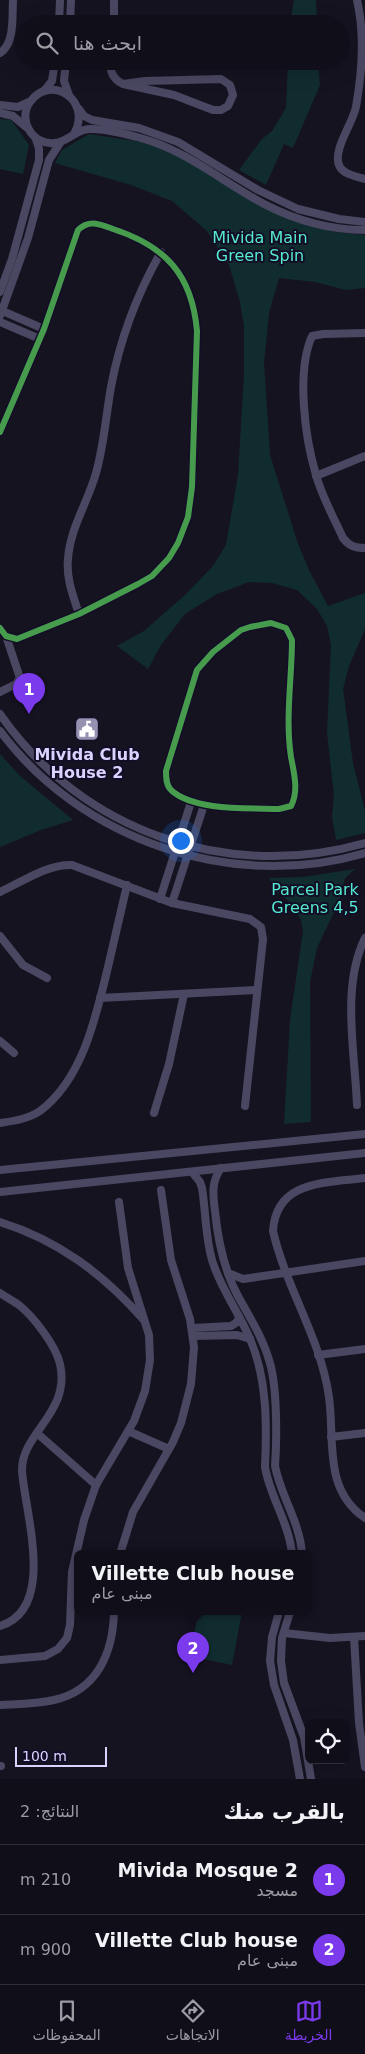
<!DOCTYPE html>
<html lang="ar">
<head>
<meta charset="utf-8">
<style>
  body { margin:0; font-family:"DejaVu Sans",Cairo,sans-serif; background:#1e1c26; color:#f1f3f6; direction:rtl }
  .controls { position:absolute; right:15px; bottom:15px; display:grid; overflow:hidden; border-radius:8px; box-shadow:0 5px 20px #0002 }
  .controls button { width:45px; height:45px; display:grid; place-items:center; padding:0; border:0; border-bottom:1px solid #302e38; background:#100e19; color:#f1f3f6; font:25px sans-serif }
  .scale { position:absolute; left:15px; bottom:12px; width:92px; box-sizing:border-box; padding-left:5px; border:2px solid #dbd3ff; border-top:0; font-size:14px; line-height:18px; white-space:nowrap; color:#dbd3ff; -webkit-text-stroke:4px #130d27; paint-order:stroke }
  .you { position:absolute; left:180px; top:840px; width:18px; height:18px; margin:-12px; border:4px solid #fff; border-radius:50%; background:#1a73e8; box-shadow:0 0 0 8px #1a73e833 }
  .badge { display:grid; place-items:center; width:32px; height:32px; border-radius:50%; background:#7c3aed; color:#fff; font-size:16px; font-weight:700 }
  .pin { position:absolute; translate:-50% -41px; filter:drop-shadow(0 1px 2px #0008) }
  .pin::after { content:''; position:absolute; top:26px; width:18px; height:15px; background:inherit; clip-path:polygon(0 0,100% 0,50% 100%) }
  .popup { position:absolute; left:74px; top:1550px; width:238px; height:65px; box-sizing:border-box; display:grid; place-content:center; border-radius:8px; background:#100e19; filter:drop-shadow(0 1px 4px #0005); font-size:16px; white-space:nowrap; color:#9c9ca2 }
  .popup b { font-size:19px; color:#f1f3f6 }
  .popup::after { content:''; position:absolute; left:50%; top:100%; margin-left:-10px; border:10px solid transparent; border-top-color:#100e19 }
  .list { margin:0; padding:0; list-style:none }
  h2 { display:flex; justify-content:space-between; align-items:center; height:65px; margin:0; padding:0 20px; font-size:21px }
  h2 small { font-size:16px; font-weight:400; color:#9c9ca2 }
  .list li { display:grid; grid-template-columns:32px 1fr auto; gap:15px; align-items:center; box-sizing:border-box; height:70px; padding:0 20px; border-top:1px solid #302e38 }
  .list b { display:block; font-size:19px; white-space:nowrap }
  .list p { margin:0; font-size:16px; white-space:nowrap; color:#9c9ca2 }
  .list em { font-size:16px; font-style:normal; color:#9c9ca2 }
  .icon { flex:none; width:28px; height:28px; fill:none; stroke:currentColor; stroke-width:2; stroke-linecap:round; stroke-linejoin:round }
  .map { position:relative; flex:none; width:365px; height:1779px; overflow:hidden; direction:ltr }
  .search { position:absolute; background:#100e19; box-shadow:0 5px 20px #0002; left:15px; right:15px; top:15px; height:55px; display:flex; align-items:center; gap:12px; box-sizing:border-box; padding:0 18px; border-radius:28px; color:#9c9ca2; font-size:19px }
  .sheet { height:205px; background:#100e19 }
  nav { display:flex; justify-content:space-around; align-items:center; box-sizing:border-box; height:70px; border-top:1px solid #302e38; background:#100e19; font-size:14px; color:#9c9ca2 }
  nav a { display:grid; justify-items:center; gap:2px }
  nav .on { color:#7c3aed }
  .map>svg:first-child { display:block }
  .green { fill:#112c2f }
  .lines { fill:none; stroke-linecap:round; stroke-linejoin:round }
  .minor { stroke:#4a4762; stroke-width:8 }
  .cycleway-casing { stroke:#130d27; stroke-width:9 }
  .cycleway { stroke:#469c4c; stroke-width:6 }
  .labels { text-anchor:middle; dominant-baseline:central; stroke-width:4; stroke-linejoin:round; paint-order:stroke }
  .park-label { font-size:16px; fill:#55e9cd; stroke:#130d27 }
  .poi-label { font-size:16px; font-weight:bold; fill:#dbd3ff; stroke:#130d27 }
</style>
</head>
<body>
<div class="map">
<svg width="365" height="1779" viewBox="0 0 365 1779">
  <rect width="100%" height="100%" fill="#161321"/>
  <!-- green -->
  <g class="green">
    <polygon points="294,0 316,0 317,24 290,24"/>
    <polygon points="288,61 318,61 320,85 293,148 284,144 266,185 239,170 262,139 272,131 286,108"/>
    <polygon points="0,119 11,120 29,145 23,174 0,169"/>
    <polygon points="89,134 148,143 196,164 301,223 335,232 365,235 365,288 346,290 315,282 279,278 269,313 264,363 270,455 298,544 310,572 328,606 365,593 365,629 349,666 343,689 353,763 365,811 365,833 336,840 332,817 334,795 327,733 331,645 327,626 317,609 297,590 272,583 249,582 217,594 185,614 161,645 148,669 117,646 144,631 186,594 213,566 226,545 238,475 244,374 244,326 240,302 229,265 207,231 172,201 131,185 55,163 62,150"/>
    <polygon points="0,754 20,776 73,820 41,830 0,847"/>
    <polygon points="355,869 345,878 340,899 317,948 310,982 311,1122 284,1124 290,1020 303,931 301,920 291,903 277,892 269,878 303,877"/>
    <polygon points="201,1612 242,1612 232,1665 189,1656 198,1616 200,1616"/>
  </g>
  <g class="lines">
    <!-- minor -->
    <g class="minor">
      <path d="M357,0C365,34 362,73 356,107C352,125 333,149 339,165C343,175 356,176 365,179"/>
      <polyline points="59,24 60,0"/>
      <polyline points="70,24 71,0"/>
      <polyline points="114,24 114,0"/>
      <path d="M0,53C15,44 12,16 13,0"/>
      <polyline points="66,61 64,81 69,95"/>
      <path d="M110,61C110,72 113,79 123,84L174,95L213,110H221L228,106L233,95L230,85L221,79L145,81L123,84"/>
      <polyline points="44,91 52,81 55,61"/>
      <polyline points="0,105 18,107 29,102"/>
      <polyline points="79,109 84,116 92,120 139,128 178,142 258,190 298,209 339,219 365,222"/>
      <polyline points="0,113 13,116 26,127"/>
      <path d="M74,134C93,100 50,73 30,102C17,120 33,146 55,143C68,142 75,130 89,129C104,128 122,133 137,137C185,149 221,181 264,204C295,220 330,230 365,230"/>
      <polyline points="0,292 12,259 39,160 39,149 36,139"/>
      <polyline points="0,310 44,329"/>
      <polyline points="0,316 28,238 49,160 60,143"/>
      <polyline points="0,322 40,339"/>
      <path d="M365,333L323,334L312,336C296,372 305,438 316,475C322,497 334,518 343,538C349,546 355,548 365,548"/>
      <path d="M0,432L44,329L78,230C89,219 100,224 113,229C165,246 192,274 197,331L192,487L188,517L178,543L169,558L152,576L138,584L79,614L17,639L6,636L0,628"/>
      <polyline points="316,476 365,456"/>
      <path d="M79,614C73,596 66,578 68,559C70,528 88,502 96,473C104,445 106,415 111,387C120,339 137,294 161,252"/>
      <path d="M271,623L286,628L292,640C292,678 285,718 291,757C294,773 299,791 291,806L279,809C249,808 193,811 171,790C166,785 166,777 166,771L197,670L213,652L241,630L250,627Z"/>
      <polyline points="0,692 16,684 20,678 6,636"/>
      <path d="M0,714C82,832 228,882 365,843"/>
      <path d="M0,731C82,841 233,892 365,853"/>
      <path d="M0,892C22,882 47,864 72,865L172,903L250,919L261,927L263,939L245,1106"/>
      <polyline points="160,899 191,802"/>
      <polyline points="172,903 204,805"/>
      <polyline points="0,936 23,965 47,978"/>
      <polyline points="100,998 257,990"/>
      <polyline points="0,1041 14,1053"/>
      <path d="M357,1105C355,1053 341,986 365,938"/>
      <polyline points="154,1113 169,1064 184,994"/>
      <path d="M0,1123C14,1121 28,1119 40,1111C83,1079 96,1016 108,967C114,940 121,912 127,885"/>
      <path d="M221,1168C211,1182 213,1195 215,1211C218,1242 224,1271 239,1298C252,1321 265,1342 271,1367C277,1392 277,1440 275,1466C281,1497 300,1522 302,1554"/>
      <polyline points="0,1170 365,1134"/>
      <path d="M192,1172L200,1182L202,1188C206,1212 205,1236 212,1260C221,1290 238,1310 250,1339C267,1378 267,1424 265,1467C270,1497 289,1523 292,1554"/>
      <path d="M365,1178C326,1183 276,1180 273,1231C286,1288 321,1339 329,1397C335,1441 323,1489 365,1518"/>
      <polyline points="0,1192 365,1153"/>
      <path d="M0,1222C58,1240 103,1274 143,1319"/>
      <polyline points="228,1273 243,1279 365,1261"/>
      <path d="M0,1293C6,1297 13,1301 19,1305C34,1317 56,1346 60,1364C71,1413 21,1433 22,1471C25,1513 57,1609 0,1626"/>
      <polyline points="192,1328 231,1326 236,1323 239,1318"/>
      <polyline points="193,1336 237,1335 250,1339"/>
      <polyline points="318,1355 365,1349"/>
      <polyline points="128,1431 169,1449"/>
      <polyline points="38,1434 96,1485"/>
      <polyline points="331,1437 365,1433"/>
      <polyline points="120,1554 133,1512 173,1442 181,1423 191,1384 194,1347 190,1319 171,1260 161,1190"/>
      <polyline points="279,1612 272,1637 270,1661 274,1685 293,1740 300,1779"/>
      <polyline points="290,1612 282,1638 281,1661 284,1683 304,1737 311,1779"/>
      <polyline points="284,1633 330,1638 365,1636"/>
      <polyline points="354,1637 359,1723 365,1767"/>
      <polyline points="0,1660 45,1656 58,1649 67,1638 70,1625 72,1572 84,1520 96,1485 134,1421 145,1391 150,1360 149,1335 128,1268 119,1202"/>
      <path d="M0,1705C18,1704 36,1704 54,1700C98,1690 113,1652 114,1612"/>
      <polyline points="0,1766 1,1766"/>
    </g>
    <defs>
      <g id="cycleway">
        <path d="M0,432L44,329L78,230C89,219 100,224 113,229C165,246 192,274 197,331L192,487L188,517L178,543L169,558L152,576L138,584L79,614L17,639L6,636L0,628"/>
        <path d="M271,623L286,628L292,640C292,678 285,718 291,757C294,773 299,791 291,806L279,809C249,808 193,811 171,790C166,785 166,777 166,771L197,670L213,652L241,630L250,627Z"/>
      </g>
    </defs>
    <!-- cycleway casing -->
    <use href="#cycleway" class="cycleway-casing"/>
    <!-- cycleway -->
    <use href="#cycleway" class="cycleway"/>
  </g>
  <!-- icons -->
  <defs>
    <symbol id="civic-square" viewBox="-11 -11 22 22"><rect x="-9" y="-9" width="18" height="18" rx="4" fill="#9690b1" stroke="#130d27"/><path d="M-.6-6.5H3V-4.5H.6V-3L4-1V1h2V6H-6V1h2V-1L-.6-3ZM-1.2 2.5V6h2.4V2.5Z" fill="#fff"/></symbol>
  </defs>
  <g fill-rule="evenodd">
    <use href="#civic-square" x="73" y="715" width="28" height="28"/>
  </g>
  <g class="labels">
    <!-- park labels -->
    <g class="park-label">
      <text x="260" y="237">Mivida Main<tspan x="260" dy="18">Green Spin</tspan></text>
      <text x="315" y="889">Parcel Park<tspan x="315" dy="18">Greens 4,5</tspan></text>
    </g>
    <!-- poi labels -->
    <g class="poi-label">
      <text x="87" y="754">Mivida Club<tspan x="87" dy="18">House 2</tspan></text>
    </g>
  </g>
</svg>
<div class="controls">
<button><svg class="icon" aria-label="locate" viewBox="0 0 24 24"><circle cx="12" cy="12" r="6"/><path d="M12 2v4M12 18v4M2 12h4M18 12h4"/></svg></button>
</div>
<div class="scale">100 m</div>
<div class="you"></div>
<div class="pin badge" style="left:29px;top:714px">1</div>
<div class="pin badge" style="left:193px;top:1673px">2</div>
<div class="popup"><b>Villette Club house</b>مبنى عام</div>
<div class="search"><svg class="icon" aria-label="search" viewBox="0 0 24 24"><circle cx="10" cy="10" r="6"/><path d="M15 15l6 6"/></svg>ابحث هنا</div>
</div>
<section class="sheet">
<h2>بالقرب منك<small>النتائج: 2</small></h2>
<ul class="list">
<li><span class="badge">1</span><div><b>Mivida Mosque 2</b><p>مسجد</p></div><em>210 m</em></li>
<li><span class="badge">2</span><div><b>Villette Club house</b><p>مبنى عام</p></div><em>900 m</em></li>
</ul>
</section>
<nav>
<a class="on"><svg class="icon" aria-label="map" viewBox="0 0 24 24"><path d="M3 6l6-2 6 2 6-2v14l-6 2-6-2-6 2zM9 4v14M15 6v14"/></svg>الخريطة</a>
<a><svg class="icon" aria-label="directions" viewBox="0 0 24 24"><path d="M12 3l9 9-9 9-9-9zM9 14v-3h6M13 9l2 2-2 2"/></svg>الاتجاهات</a>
<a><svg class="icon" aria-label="saved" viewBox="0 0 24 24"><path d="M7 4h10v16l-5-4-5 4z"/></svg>المحفوظات</a>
</nav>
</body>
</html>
